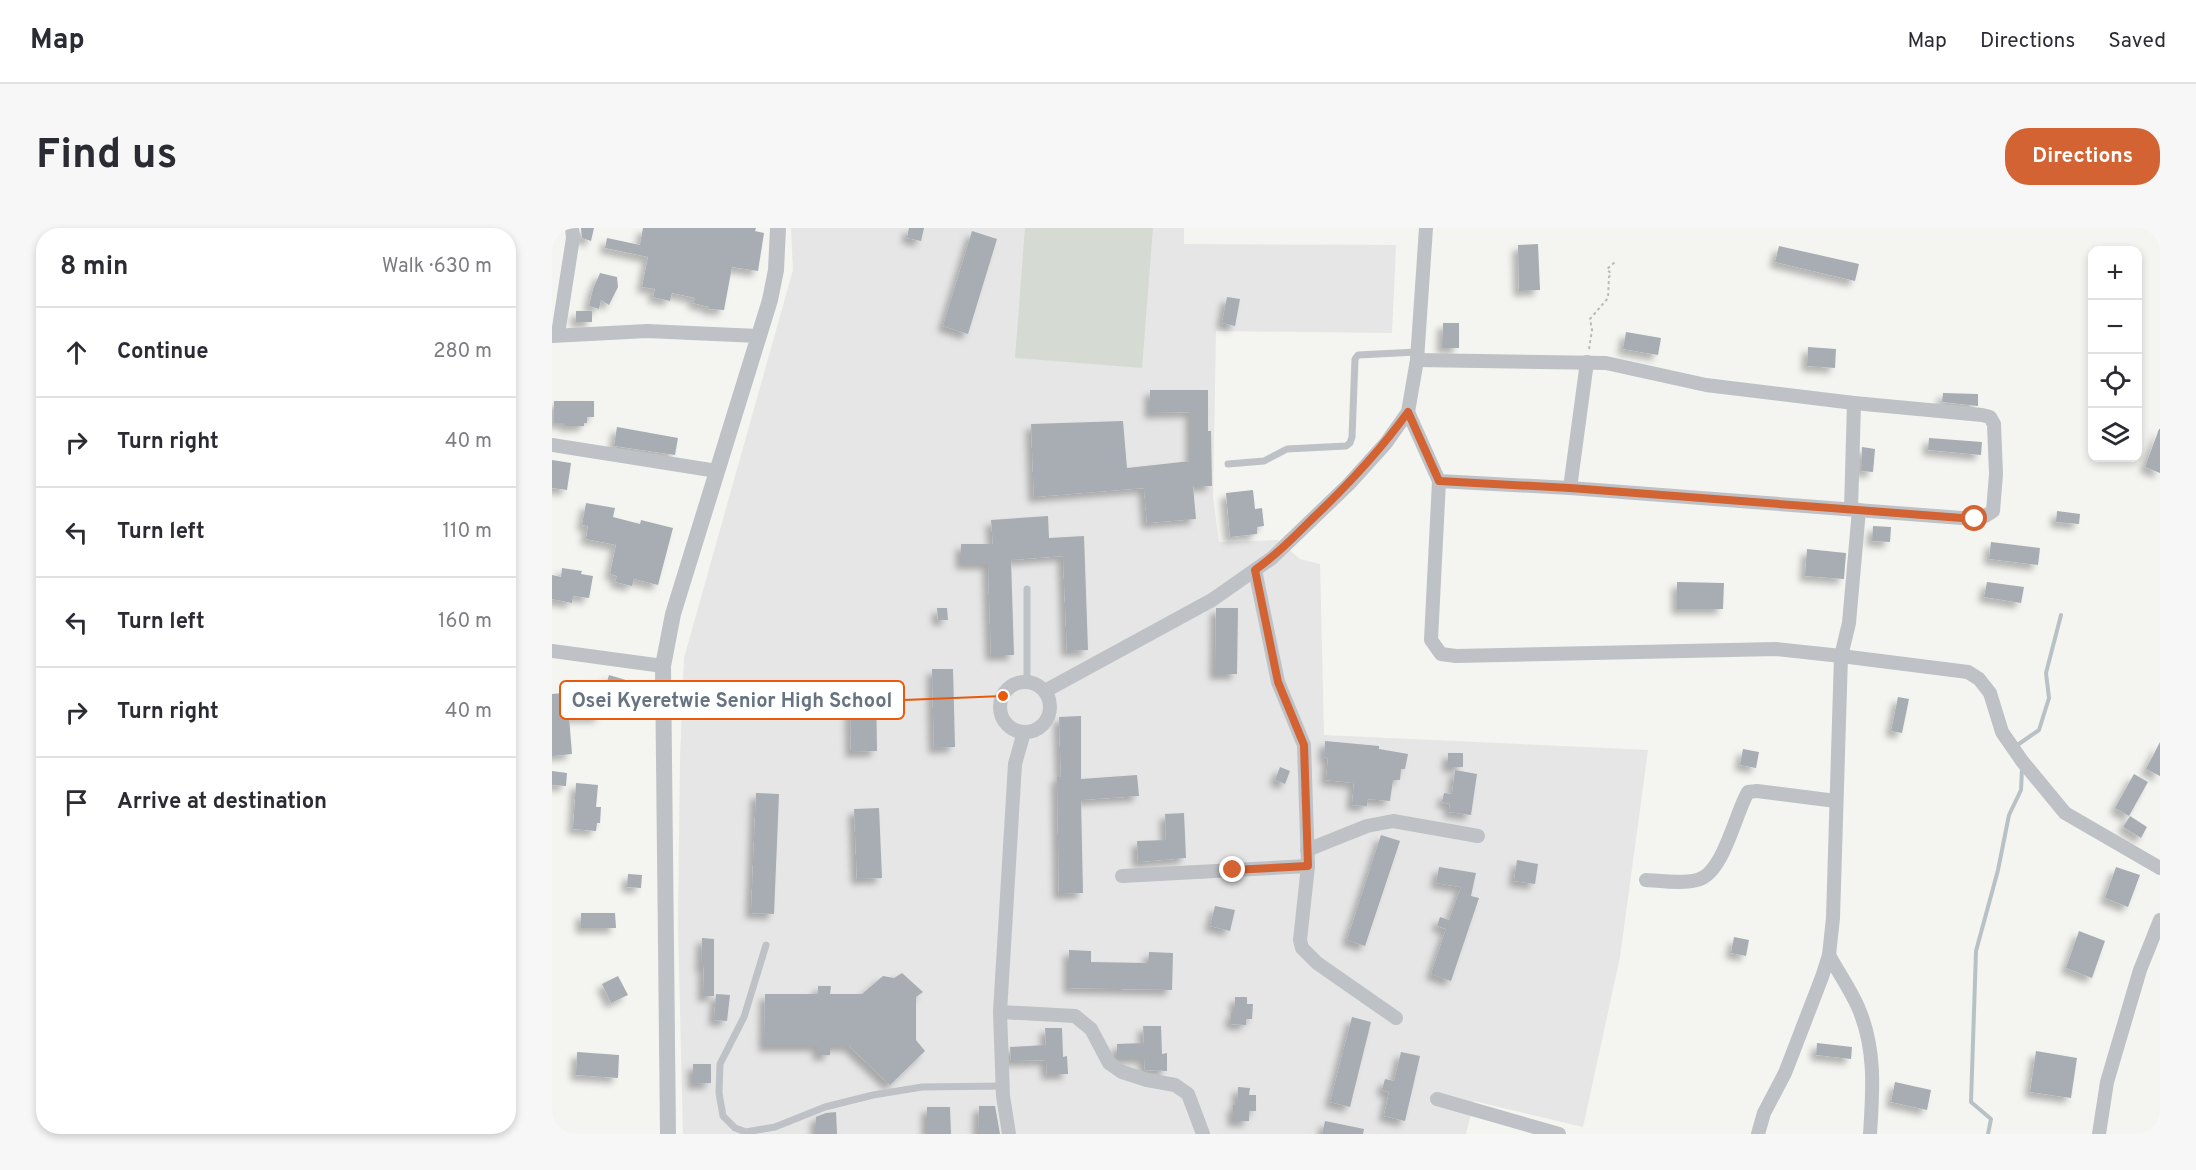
<!DOCTYPE html>
<html lang="en">
<head>
<meta charset="utf-8">
<style>
  body { margin:0; font-family:Overpass,sans-serif; background:#f7f7f7; color:#2b2b33 }
  .controls { position:absolute; right:18px; top:18px; display:grid; overflow:hidden; border-radius:12px; box-shadow:0 3px 9px #0003 }
  .controls button { width:54px; height:54px; display:grid; place-items:center; padding:0; border:0; border-bottom:2px solid #e1e1e2; background:#fff; color:#2b2b33; font:30px sans-serif }
  .stop { position:absolute; width:18px; height:18px; margin:-14px; border:4px solid #d36333; border-radius:50%; background:#fff }
  .stop.end { background:#d36333; border-color:#fff; box-shadow:0 2px 6px #0008 }
  .list { margin:0; padding:0; list-style:none }
  h2 { display:flex; justify-content:space-between; align-items:center; height:78px; margin:0; padding:0 24px; font-size:26px }
  h2 small { font-size:20px; font-weight:400; color:#7c7c81 }
  .list li { display:grid; grid-template-columns:39px 1fr auto; gap:18px; align-items:center; box-sizing:border-box; height:90px; padding:0 24px; border-top:2px solid #e1e1e2 }
  .list b { display:block; font-size:22px; white-space:nowrap }
  .list em { font-size:20px; font-style:normal; color:#7c7c81 }
  .icon { flex:none; width:33px; height:33px; fill:none; stroke:currentColor; stroke-width:2; stroke-linecap:round; stroke-linejoin:round }
  .map { position:relative; flex:none; width:1608px; height:906px; overflow:hidden; border-radius:24px }
  header { display:flex; align-items:center; gap:36px; box-sizing:border-box; height:84px; padding:0 30px; background:#fff; border-bottom:2px solid #e1e1e2 }
  header strong { font-size:28px }
  nav { display:flex; gap:33px; margin-inline-start:auto; font-size:21px }
  .intro { display:flex; align-items:center; justify-content:space-between; box-sizing:border-box; height:144px; padding:0 36px }
  h1 { margin:0; font-size:42px }
  .button { padding:15px 27px; border-radius:24px; background:#d36333; color:#fff; font-size:21px; font-weight:700 }
  main { display:flex; gap:36px; padding:0 36px }
  aside { flex:1; background:#fff; border-radius:24px; box-shadow:0 3px 9px #0003 }
  .map>svg:first-child { display:block }
  .built { fill:#e5e6e5 }
  .green { fill:#d5dbd3 }
  .lines { fill:none; stroke-linecap:round; stroke-linejoin:round }
  .stream { stroke:#b8c2c6; stroke-width:4 }
  .building { fill:#a7adb3; filter:url(#shadow) }
  .path { stroke:#b8babd; stroke-width:2; stroke-dasharray:3 3; stroke-linecap:butt }
  .service { stroke:#bec1c5; stroke-width:7 }
  .minor { stroke:#bec1c5; stroke-width:14 }
  .tertiary { stroke:#bec1c5; stroke-width:16 }
  .route { stroke:#d36333; stroke-width:8 }
  .leader { fill:none; stroke:#e8590c; stroke-width:2 }
  .callout-dot { fill:#e8590c; stroke:#fff; stroke-width:2 }
  .callout { fill:#fff; stroke:#e8590c; stroke-width:2 }
  .callout-label { font-size:20px; text-anchor:middle; font-weight:bold; fill:#667380 }
</style>
</head>
<body>
<header>
<strong>Map</strong>
<nav><a>Map</a><a>Directions</a><a>Saved</a></nav>
</header>
<div class="intro"><h1>Find us</h1><a class="button">Directions</a></div>
<main>
<aside>
<h2>8 min<small>Walk · 630 m</small></h2>
<ul class="list">
<li><svg class="icon" aria-label="ahead" viewBox="0 0 24 24"><path d="M12 20V5M6 11l6-6 6 6"/></svg><div><b>Continue</b></div><em>280 m</em></li>
<li><svg class="icon" aria-label="right" viewBox="0 0 24 24"><path d="M7 20v-9h11M14 6l5 5-5 5"/></svg><div><b>Turn right</b></div><em>40 m</em></li>
<li><svg class="icon" aria-label="left" viewBox="0 0 24 24"><path d="M17 20v-9H6M10 6l-5 5 5 5"/></svg><div><b>Turn left</b></div><em>110 m</em></li>
<li><svg class="icon" aria-label="left" viewBox="0 0 24 24"><path d="M17 20v-9H6M10 6l-5 5 5 5"/></svg><div><b>Turn left</b></div><em>160 m</em></li>
<li><svg class="icon" aria-label="right" viewBox="0 0 24 24"><path d="M7 20v-9h11M14 6l5 5-5 5"/></svg><div><b>Turn right</b></div><em>40 m</em></li>
<li><svg class="icon" aria-label="arrive" viewBox="0 0 24 24"><path d="M6 21V4h12l-3 4 3 4H6"/></svg><div><b>Arrive at destination</b></div></li>
</ul>
</aside>
<div class="map">
<svg width="1608" height="906" viewBox="0 0 1608 906">
  <defs>
    <filter id="shadow"><feDropShadow dx="-5.5" dy="5.5" stdDeviation="3" flood-color="#0004"/></filter>
  </defs>
  <rect width="100%" height="100%" fill="#f4f5f1"/>
  <!-- built -->
  <polygon class="built" points="239,0 632,0 632,16 844,17 840,105 664,103 661,270 667,314 726,312 748,331 768,336 772,507 1096,522 1068,729 1031,899 922,873 914,906 131,906 126,697 128,531 132,430 241,42"/>
  <!-- green -->
  <polygon class="green" points="473,0 601,0 590,140 463,130"/>
  <g class="lines">
    <!-- stream -->
    <g class="stream">
      <polyline points="1464,518 1487,502 1497,470 1494,445 1509,387"/>
      <polyline points="1436,906 1439,891 1419,874 1424,723 1446,642 1457,587 1469,562 1470,541"/>
    </g>
  </g>
  <!-- building -->
  <g class="building">
    <polygon points="29,0 42,0 39,13 30,10"/>
    <polygon points="91,0 204,0 203,3 212,5 206,43 180,39 172,82 156,81 157,79 141,75 143,70 120,65 118,73 101,69 103,61 90,59 96,29 53,20 55,10 88,17"/>
    <polygon points="357,0 372,0 369,13 355,10"/>
    <polygon points="420,3 445,11 416,106 391,98"/>
    <polygon points="986,16 988,62 967,63 966,17"/>
    <polygon points="1227,18 1307,36 1303,53 1223,34"/>
    <polygon points="48,45 65,49 66,59 57,77 49,72 47,81 37,78 41,61"/>
    <polygon points="675,69 688,71 683,98 670,95"/>
    <rect x="24" y="83" width="16" height="11"/>
    <polygon points="891,95 907,95 907,120 890,120"/>
    <polygon points="1074,104 1109,110 1106,127 1071,121"/>
    <polygon points="1256,119 1284,121 1283,140 1255,138"/>
    <polygon points="598,162 656,162 656,203 659,203 660,258 641,258 644,291 595,295 592,260 482,269 479,196 571,193 575,240 639,233 639,184 598,185"/>
    <polygon points="1391,165 1426,166 1426,178 1390,174"/>
    <polygon points="2,173 42,173 42,189 35,189 35,195 32,195 32,198 13,198 13,195 2,195"/>
    <polygon points="65,199 126,210 123,227 62,218"/>
    <polygon points="1607,201 1608,201 1608,245 1593,239"/>
    <polygon points="1377,210 1430,214 1429,227 1376,222"/>
    <polygon points="1310,219 1323,221 1321,244 1309,243"/>
    <polygon points="0,232 19,235 15,262 0,260"/>
    <polygon points="701,262 703,281 710,280 712,298 705,299 705,306 678,309 674,265"/>
    <polygon points="34,275 63,280 61,289 88,296 89,292 121,300 106,357 82,351 80,358 63,354 65,348 58,346 64,317 34,311 36,298 30,297"/>
    <polygon points="1505,283 1528,286 1527,296 1504,294"/>
    <polygon points="496,288 497,310 532,308 536,422 515,423 511,328 459,332 462,427 439,427 436,336 409,336 409,316 441,316 439,292"/>
    <polygon points="1321,298 1339,299 1338,314 1320,313"/>
    <polygon points="1439,314 1488,320 1486,337 1437,331"/>
    <polygon points="1255,321 1294,325 1292,351 1253,348"/>
    <polygon points="10,340 30,343 29,346 41,348 37,370 21,368 20,375 0,371 0,347 9,349"/>
    <polygon points="1125,354 1172,355 1171,381 1125,381"/>
    <polygon points="1435,354 1472,359 1469,375 1432,369"/>
    <polygon points="385,380 395,380 396,392 386,392"/>
    <polygon points="664,380 686,380 685,446 663,446"/>
    <polygon points="380,441 401,441 403,519 382,520"/>
    <polygon points="57,447 74,452 71,462 54,457"/>
    <polygon points="49,452 49,489 17,489 20,526 0,528 0,466 23,464 23,453"/>
    <polygon points="324,459 325,523 299,524 298,460"/>
    <polygon points="1346,469 1357,471 1350,505 1339,503"/>
    <polygon points="529,488 529,551 585,547 587,568 529,572 531,665 507,666 505,549 509,549 507,489"/>
    <polygon points="773,513 827,518 827,521 856,526 853,541 849,541 848,552 841,552 838,573 816,571 815,578 800,577 802,555 774,552 776,530 772,529"/>
    <polygon points="1608,514 1608,548 1594,541"/>
    <polygon points="1191,521 1207,524 1204,540 1188,537"/>
    <rect x="896" y="525" width="15" height="14"/>
    <polygon points="728,539 738,543 733,556 723,552"/>
    <polygon points="903,542 925,546 919,587 897,584 898,576 890,574 892,565 900,566"/>
    <polygon points="0,543 15,545 14,558 0,557"/>
    <polygon points="1582,546 1596,554 1577,588 1563,580"/>
    <polygon points="24,555 46,557 44,579 49,579 48,595 45,595 44,603 21,601"/>
    <polygon points="204,565 227,566 222,686 199,685"/>
    <polygon points="327,580 330,650 305,651 302,581"/>
    <polygon points="632,585 634,630 586,634 585,613 614,612 613,586"/>
    <polygon points="1578,588 1595,599 1589,610 1571,599"/>
    <polygon points="829,607 848,613 813,718 795,712"/>
    <polygon points="965,632 986,636 983,656 962,653"/>
    <polygon points="887,639 924,645 919,668 927,670 899,753 879,746 894,701 885,698 888,689 897,692 909,659 884,655"/>
    <polygon points="1564,639 1588,647 1576,679 1553,670"/>
    <polygon points="76,646 90,647 89,660 75,659"/>
    <polygon points="663,678 683,682 678,703 658,698"/>
    <polygon points="29,685 63,685 64,700 29,700"/>
    <polygon points="1527,703 1553,713 1540,750 1514,740"/>
    <polygon points="1182,709 1197,712 1194,728 1179,725"/>
    <polygon points="150,710 162,711 162,768 151,768 152,739 149,739"/>
    <polygon points="517,722 539,723 539,734 596,735 597,724 621,725 620,762 517,760"/>
    <polygon points="350,745 371,764 364,769 364,812 373,823 338,857 297,818 278,818 278,827 266,827 266,818 212,818 213,766 266,766 266,758 279,758 278,766 310,766 331,748 342,750"/>
    <polygon points="66,748 76,767 59,775 50,756"/>
    <polygon points="164,766 178,767 175,793 162,792"/>
    <polygon points="683,769 695,769 695,776 701,776 700,791 694,791 694,797 679,796 679,785 683,785"/>
    <polygon points="800,789 819,794 798,879 778,874"/>
    <polygon points="591,798 609,798 610,826 615,825 615,843 593,842 592,830 565,830 565,816 592,815"/>
    <polygon points="493,800 510,800 511,829 515,828 516,846 495,846 494,832 459,833 458,819 494,817"/>
    <polygon points="1265,815 1300,819 1299,831 1264,827"/>
    <polygon points="1484,823 1525,830 1519,870 1478,864"/>
    <polygon points="25,824 67,827 66,850 24,847"/>
    <polygon points="849,824 868,828 853,893 832,888 837,864 830,862 833,851 842,853"/>
    <polygon points="141,836 159,836 159,855 141,856"/>
    <polygon points="1343,854 1379,862 1375,882 1339,874"/>
    <polygon points="686,859 698,860 697,867 704,867 704,883 697,883 697,893 681,893 681,877 685,877"/>
    <polygon points="427,878 443,878 448,906 426,906"/>
    <polygon points="375,879 398,879 399,906 375,906"/>
    <polygon points="284,884 285,906 264,906 264,889 274,885"/>
    <polygon points="773,893 812,901 811,906 770,906"/>
  </g>
  <g class="lines">
    <!-- path -->
    <polyline class="path" points="1037,121 1040,102 1038,91 1056,70 1057,49 1059,46 1055,41 1064,33"/>
    <!-- service -->
    <g class="service">
      <polyline points="676,236 712,233 735,221 794,218 798,215 800,209 803,131 806,127 865,124"/>
      <polyline points="475,454 475,361"/>
      <polyline points="214,717 192,789 168,836 167,865 171,888 183,900 194,904 223,899 273,879 321,867 370,859 451,858"/>
    </g>
    <!-- minor -->
    <g class="minor">
      <polyline points="6,106 21,10 20,0"/>
      <polyline points="0,108 95,103 206,108"/>
      <polyline points="865,132 1054,135 1154,157 1302,175 1430,187 1438,189 1442,196 1444,246 1441,283 1433,288 1423,291 1018,260 887,253"/>
      <polyline points="856,184 887,253 879,412 889,426 904,428 1224,421 1289,428 1281,690 1277,727 1270,749 1233,845 1212,885 1206,906"/>
      <polyline points="0,217 165,243"/>
      <polyline points="1018,260 1035,134"/>
      <polyline points="1299,281 1302,175"/>
      <polyline points="1307,282 1297,395 1289,428 1416,444 1427,451 1438,465 1450,504 1470,533 1513,585 1608,640"/>
      <polyline points="703,342 726,454 752,517 756,638 748,712 750,720 765,735 844,790"/>
      <polyline points="0,423 111,438"/>
      <circle cx="473" cy="479" r="25"/>
      <polyline points="493,463 660,372 720,330 797,256 834,215 856,184 865,132 874,0"/>
      <polyline points="755,622 815,598 841,593 926,608"/>
      <polyline points="570,648 756,638"/>
      <path d="M1094,652C1111,653 1129,656 1145,652C1171,647 1183,586 1196,564L1205,563L1284,573"/>
      <path d="M1277,727C1286,744 1298,761 1306,779C1324,820 1321,862 1318,906"/>
      <polyline points="448,784 523,788 539,801 557,835 570,844 595,852 623,857 636,866 651,906"/>
      <polyline points="885,871 1007,906"/>
      <polyline points="457,906 451,868 448,784 463,536 472,504"/>
      <polyline points="1547,906 1555,854 1588,742 1608,692"/>
    </g>
    <!-- tertiary -->
    <polyline class="tertiary" points="116,906 111,438 121,386 218,72 224,42 226,0"/>
  </g>
  <g class="lines">
    <!-- route -->
    <path class="route" d="M681,642L756,638L752,517L726,454L703,342C724,327 741,310 759,292C795,258 827,224 856,184L887,253L1018,260L1423,291"/>
  </g>
  <!-- callouts -->
  <path class="leader" d="M451 468L352 472"/>
  <circle class="callout-dot" cx="451" cy="468" r="6"/>
  <rect class="callout" x="8" y="453" width="344" height="38" rx="6"/>
  <g class="callout-label">
    <text x="180" y="479">Osei Kyeretwie Senior High School</text>
  </g>
</svg>
<div class="controls">
<button>+</button>
<button>−</button>
<button><svg class="icon" aria-label="locate" viewBox="0 0 24 24"><circle cx="12" cy="12" r="6"/><path d="M12 2v4M12 18v4M2 12h4M18 12h4"/></svg></button>
<button><svg class="icon" aria-label="layers" viewBox="0 0 24 24"><path d="M12 4l9 5-9 5-9-5zM3 14l9 5 9-5"/></svg></button>
</div>
<div class="stop" style="left:1423px;top:291px"></div>
<div class="stop end" style="left:681px;top:642px"></div>
</div>
</main>
</body>
</html>
